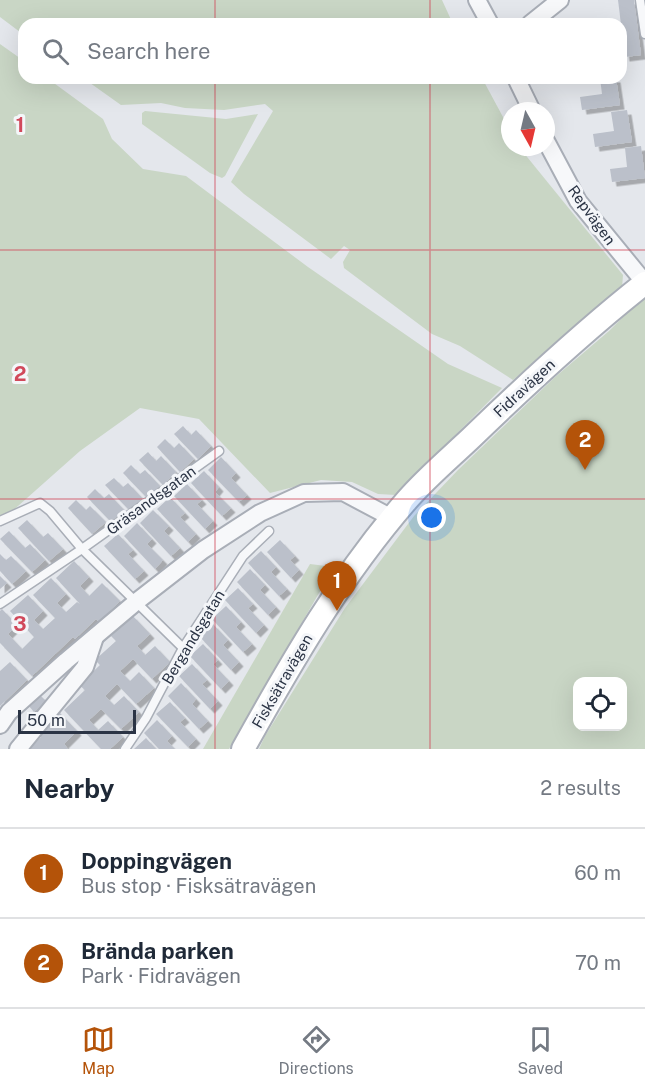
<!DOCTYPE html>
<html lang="en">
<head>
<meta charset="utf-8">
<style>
  body { margin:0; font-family:"Public Sans",sans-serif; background:#f6f6f7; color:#1f2937 }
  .controls { position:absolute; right:18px; bottom:18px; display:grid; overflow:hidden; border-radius:12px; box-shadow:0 6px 24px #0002 }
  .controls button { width:54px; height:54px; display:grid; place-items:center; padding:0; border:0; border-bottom:2px solid #e0e1e3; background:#fff; color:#1f2937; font:30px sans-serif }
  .compass { position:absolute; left:501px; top:102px; width:54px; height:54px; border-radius:50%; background:#fff; box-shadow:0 6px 24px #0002; rotate:172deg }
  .scale { position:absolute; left:18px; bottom:15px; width:118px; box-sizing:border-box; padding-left:6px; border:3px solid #2b3445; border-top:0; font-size:16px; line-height:21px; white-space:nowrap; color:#2b3445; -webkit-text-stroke:4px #f4f6f9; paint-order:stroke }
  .you { position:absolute; left:432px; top:518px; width:21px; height:21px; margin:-15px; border:4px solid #fff; border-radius:50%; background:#1a73e8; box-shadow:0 0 0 9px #1a73e833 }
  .badge { display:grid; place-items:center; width:39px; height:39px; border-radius:50%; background:#b45309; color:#fff; font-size:20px; font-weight:700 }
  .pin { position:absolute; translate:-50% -50px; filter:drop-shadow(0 2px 3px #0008) }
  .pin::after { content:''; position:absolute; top:32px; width:21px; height:18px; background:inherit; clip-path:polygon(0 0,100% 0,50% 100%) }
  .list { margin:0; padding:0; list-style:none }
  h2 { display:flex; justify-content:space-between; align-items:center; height:78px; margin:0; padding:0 24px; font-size:26px }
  h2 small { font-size:20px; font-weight:400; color:#747a83 }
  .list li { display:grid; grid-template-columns:39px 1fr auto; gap:18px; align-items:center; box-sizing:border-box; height:90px; padding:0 24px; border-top:2px solid #e0e1e3 }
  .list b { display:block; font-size:22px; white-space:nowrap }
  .list p { margin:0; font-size:20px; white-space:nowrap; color:#747a83 }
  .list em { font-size:20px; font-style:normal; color:#747a83 }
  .icon { flex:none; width:33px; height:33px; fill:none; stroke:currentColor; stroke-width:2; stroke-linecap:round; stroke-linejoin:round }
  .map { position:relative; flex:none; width:645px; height:749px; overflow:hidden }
  .search { position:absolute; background:#fff; box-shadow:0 6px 24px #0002; left:18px; right:18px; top:18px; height:66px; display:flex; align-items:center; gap:15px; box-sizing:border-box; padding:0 21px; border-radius:18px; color:#747a83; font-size:22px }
  .sheet { height:258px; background:#fff }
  nav { display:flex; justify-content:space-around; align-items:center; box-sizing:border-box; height:84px; border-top:2px solid #e0e1e3; background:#fff; font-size:16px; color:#747a83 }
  nav a { display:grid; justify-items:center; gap:3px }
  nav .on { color:#b45309 }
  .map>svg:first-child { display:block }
  .green { fill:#c9d6c5; fill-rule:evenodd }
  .building { fill:#bbc0ca; filter:url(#shadow) }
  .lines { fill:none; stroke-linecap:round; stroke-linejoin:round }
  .lane-casing { stroke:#a9aeb7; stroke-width:11 }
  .street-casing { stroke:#a9aeb7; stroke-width:20 }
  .secondary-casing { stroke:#a9aeb7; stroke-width:26 }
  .lane { stroke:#f7f8fa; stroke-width:8 }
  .street { stroke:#f7f8fa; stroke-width:16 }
  .secondary { stroke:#fff; stroke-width:22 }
  .grid { fill:none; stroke:#d1495b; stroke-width:1.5; stroke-opacity:0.55 }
  .labels { text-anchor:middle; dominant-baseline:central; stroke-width:6; stroke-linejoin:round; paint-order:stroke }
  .street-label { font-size:15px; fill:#2b3445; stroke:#f4f6f9 }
  .grid-label { font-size:20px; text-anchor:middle; font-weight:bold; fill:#d1495b; stroke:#f4f6f9; stroke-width:6; stroke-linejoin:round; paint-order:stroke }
</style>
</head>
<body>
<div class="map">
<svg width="645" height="749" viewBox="0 0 645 749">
  <defs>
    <filter id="shadow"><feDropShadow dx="4.5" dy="4.5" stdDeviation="0" flood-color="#0004"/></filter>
  </defs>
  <rect width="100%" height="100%" fill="#e4e7ec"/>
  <!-- green -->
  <g class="green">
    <polygon points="0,0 442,0 453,24 24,24 24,35 0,17"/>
    <polygon points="0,44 24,61 24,78 47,78 103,119 112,139 143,169 186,176 308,267 448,364 502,388 396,495 378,494 352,482 321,480 270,493 199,419 140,408 80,451 0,522"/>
    <polygon points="83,78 482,78 510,130 510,147 519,147 623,275 622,288 513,380 460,346 432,334 344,268 343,262 350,250 344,246 331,259 244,194 231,182 273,111 265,104 224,110 185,108 161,103 121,105"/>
    <polygon points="145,111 226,119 258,114 225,176 222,178 210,173 142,124 142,113"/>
    <path d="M645,295V749H259L265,736L345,608L414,516L458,470L554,378L609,331ZM578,682H622V726H578Z"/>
    <polygon points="310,564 334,567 229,749 203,749"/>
  </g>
  <!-- building -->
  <g class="building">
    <polygon points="618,0 634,0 641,55 625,57"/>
    <polygon points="600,78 616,78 620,105 582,110 580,97 602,94"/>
    <polygon points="627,110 632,142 595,147 593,134 614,131 611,112"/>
    <polygon points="641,146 645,178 612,182 610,169 627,167 625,148"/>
    <polygon points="183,426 191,435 196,430 211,446 198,459 174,434"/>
    <polygon points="165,439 174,448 179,443 194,459 180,472 157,447"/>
    <polygon points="148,452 156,461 161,456 176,472 163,485 139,460"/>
    <polygon points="221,457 236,473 231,478 247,495 239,502 208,470"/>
    <polygon points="131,465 140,474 145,470 160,486 147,498 123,473"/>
    <polygon points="204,471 219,487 215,492 231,508 222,516 191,483"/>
    <polygon points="114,478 123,487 128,483 143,499 130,511 105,485"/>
    <polygon points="187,484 202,500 197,504 213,521 205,529 174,496"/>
    <polygon points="95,489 104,498 109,494 124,510 111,522 87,497"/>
    <polygon points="170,497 185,513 180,517 196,534 188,542 157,509"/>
    <polygon points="76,500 86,510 90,506 106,522 92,534 68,508"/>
    <polygon points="153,510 169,526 164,531 180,548 171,556 140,523"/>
    <polygon points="27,520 43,537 48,533 63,549 49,561 18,528"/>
    <polygon points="137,523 152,539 147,544 163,560 155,569 124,536"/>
    <polygon points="9,531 25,548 30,544 45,560 32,572 0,539"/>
    <polygon points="118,534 133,550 128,554 144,571 135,579 104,546"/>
    <polygon points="280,540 295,556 290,560 299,570 291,578 267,552"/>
    <polygon points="261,551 276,567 271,572 287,589 279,596 248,563"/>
    <polygon points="0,554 6,560 11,556 26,571 12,584 0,571"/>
    <polygon points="74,561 89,577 80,586 89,596 102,583 120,601 99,622 96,619 75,639 73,637 32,676 0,643 0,611 2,609 17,625 8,634 22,649 34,637 10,611 28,595 43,611 34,620 43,629 55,618 33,595 51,578 66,594 57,603 66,612 77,602 80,604 56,578"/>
    <polygon points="250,569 265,585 260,590 276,607 268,615 237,582"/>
    <polygon points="0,576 7,583 0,589"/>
    <polygon points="238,588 253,604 248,608 264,625 256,633 225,600"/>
    <polygon points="226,606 241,622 236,627 252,644 243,652 212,619"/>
    <polygon points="132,615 150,634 137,646 145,655 155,646 170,662 152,679 133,659 120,671 130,681 139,672 154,688 136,704 117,684 105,696 114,705 124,696 139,712 121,729 101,709 89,720 98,730 108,721 123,737 110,749 101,749 64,710 85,690 79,685 100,665 95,660 116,641 111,636"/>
    <polygon points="213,624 228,640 223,645 239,662 231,670 200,637"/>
    <polygon points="203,644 218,660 213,664 229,681 221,689 190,656"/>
    <polygon points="10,662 27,680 0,706 0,671"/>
    <polygon points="192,664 207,680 202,684 218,701 210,709 179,676"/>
    <polygon points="181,683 196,699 192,704 208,721 199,729 168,696"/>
    <polygon points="40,695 46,701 34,712 28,705"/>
    <polygon points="170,702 185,718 180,722 196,739 188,747 156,714"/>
    <polygon points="60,713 77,731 64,744 68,749 28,749 41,737 38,734"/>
    <polygon points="157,720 172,736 167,741 175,749 159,749 144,733"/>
    <polygon points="146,738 156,749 134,749"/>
  </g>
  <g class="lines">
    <defs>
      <g id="lane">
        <polyline points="640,0 645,34"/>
        <polyline points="0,521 40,503 50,511 82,549 183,648"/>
        <polyline points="0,604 82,549 219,451"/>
        <polyline points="125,749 146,718 183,648 243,556 269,531"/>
      </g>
      <g id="street">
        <polyline points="477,0 490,24"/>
        <polyline points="530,24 560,0"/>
        <polyline points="516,78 532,111"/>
        <polyline points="546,141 578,201 645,283"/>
        <polyline points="0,725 9,712 66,661 136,602 203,550 260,513 304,493 343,492 392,518"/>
        <polyline points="18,749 85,667 95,637"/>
      </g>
      <path id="secondary" d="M243,749C292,661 341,576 407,500C427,477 451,457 472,437C528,383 584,331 645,283"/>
    </defs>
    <!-- lane casing -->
    <use href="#lane" class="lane-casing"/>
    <!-- street casing -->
    <use href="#street" class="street-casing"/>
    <!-- secondary casing -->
    <use href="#secondary" class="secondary-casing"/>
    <!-- lane -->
    <use href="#lane" class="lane"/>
    <!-- street -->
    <use href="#street" class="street"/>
    <!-- secondary -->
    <use href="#secondary" class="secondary"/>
  </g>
  <!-- grid -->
  <path class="grid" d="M215,0V24M430,0V24M215,78V749M430,78V749M0,250H645M0,499H645"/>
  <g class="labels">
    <!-- street labels -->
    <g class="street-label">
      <text transform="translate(592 215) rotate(54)">Repvägen</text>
      <text transform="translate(524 388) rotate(-43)">Fidravägen</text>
      <text transform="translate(151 500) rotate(-36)">Gräsandsgatan</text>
      <text transform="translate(193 637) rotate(-59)">Bergandsgatan</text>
      <text transform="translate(282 681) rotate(-60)">Fisksätravägen</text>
    </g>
  </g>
  <g class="grid-label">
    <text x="20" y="132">1</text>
    <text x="20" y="381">2</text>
    <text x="20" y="631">3</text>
  </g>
</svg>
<div class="controls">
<button><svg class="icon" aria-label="locate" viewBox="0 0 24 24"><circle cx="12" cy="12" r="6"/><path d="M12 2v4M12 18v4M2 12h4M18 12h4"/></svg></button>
</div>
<svg class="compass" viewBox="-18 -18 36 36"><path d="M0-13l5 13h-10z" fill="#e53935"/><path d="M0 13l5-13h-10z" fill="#747a83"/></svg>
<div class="scale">50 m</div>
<div class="you"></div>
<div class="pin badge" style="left:337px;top:611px">1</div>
<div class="pin badge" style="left:585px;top:470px">2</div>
<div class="search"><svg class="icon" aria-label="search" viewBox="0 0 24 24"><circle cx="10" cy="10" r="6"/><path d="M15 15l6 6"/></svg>Search here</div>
</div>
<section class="sheet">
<h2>Nearby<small>2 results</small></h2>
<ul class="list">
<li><span class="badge">1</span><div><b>Doppingvägen</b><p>Bus stop · Fisksätravägen</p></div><em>60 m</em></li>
<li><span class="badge">2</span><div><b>Brända parken</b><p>Park · Fidravägen</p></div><em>70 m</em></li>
</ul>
</section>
<nav>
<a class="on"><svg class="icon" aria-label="map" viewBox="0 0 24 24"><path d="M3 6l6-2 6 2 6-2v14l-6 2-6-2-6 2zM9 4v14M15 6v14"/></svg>Map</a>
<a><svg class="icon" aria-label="directions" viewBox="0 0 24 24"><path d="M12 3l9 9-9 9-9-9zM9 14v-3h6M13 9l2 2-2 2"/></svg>Directions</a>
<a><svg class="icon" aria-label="saved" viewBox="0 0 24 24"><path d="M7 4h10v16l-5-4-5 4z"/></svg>Saved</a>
</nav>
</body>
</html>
